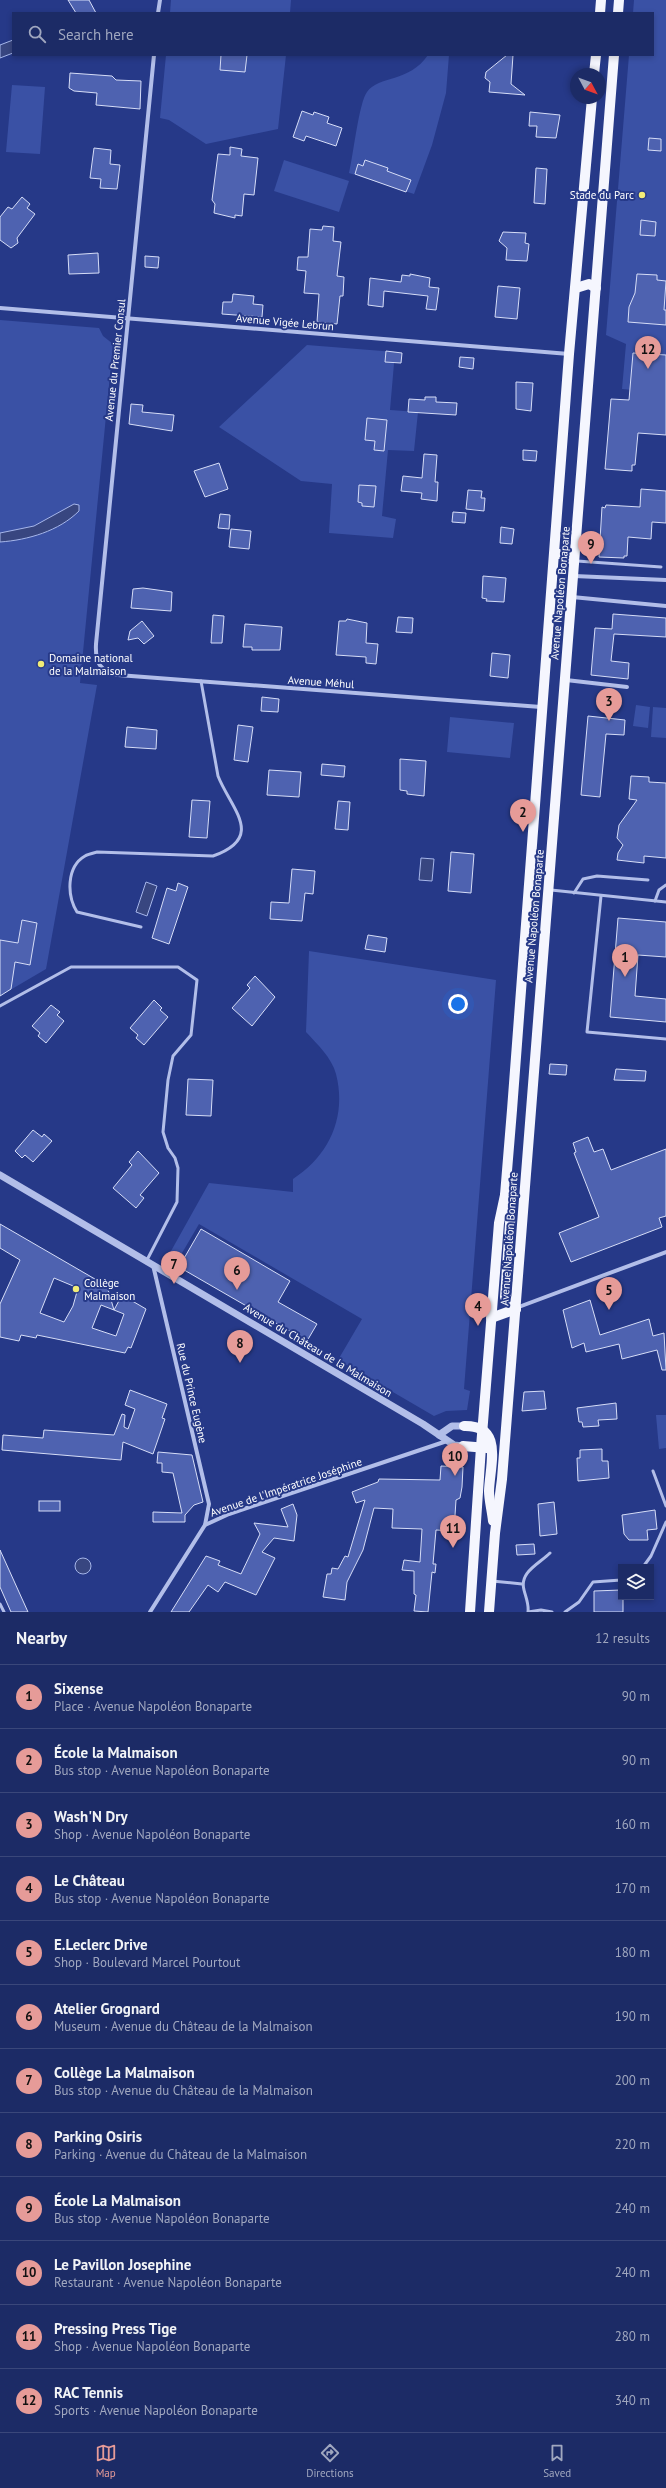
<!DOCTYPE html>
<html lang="en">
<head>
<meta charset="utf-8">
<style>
  body { margin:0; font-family:"PT Sans",sans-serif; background:#29376f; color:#f1f3f6 }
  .controls { position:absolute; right:12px; bottom:12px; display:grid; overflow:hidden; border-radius:0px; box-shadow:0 2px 6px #0003 }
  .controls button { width:36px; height:36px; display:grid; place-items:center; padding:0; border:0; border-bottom:1px solid #3a477a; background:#1c2b66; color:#f1f3f6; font:20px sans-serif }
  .compass { position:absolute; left:570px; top:68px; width:36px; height:36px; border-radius:50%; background:#1c2b66; box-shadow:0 2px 6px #0003; rotate:131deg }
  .you { position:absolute; left:458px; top:1004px; width:14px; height:14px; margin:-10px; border:3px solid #fff; border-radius:50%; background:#1a73e8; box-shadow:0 0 0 6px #1a73e833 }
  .badge { display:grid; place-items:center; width:26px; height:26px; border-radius:50%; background:#e69b98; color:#111; font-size:13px; font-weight:700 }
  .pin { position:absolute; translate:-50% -33px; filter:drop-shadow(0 1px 2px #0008) }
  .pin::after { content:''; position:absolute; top:21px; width:14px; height:12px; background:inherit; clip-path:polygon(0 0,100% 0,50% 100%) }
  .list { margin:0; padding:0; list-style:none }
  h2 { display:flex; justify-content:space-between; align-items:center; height:52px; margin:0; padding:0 16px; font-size:17px }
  h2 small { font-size:13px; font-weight:400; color:#a0a7bf }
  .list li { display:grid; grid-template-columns:26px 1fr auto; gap:12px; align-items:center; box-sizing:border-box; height:64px; padding:0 16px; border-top:1px solid #3a477a }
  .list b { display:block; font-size:15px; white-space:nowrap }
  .list p { margin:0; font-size:13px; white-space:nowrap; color:#a0a7bf }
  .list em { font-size:13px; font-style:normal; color:#a0a7bf }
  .icon { flex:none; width:22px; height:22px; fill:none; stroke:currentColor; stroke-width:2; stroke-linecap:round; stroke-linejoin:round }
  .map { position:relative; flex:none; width:666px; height:1612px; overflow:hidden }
  .search { position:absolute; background:#1c2b66; box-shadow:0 2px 6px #0003; left:12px; right:12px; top:12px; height:44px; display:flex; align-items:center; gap:10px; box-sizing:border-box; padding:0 14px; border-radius:0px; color:#a0a7bf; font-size:15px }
  .sheet { height:820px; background:#1c2b66 }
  nav { display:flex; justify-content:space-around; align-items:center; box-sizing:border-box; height:56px; border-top:1px solid #3a477a; background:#1c2b66; font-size:11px; color:#a0a7bf }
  nav a { display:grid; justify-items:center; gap:2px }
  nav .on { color:#e69b98 }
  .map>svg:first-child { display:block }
  .green { fill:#3a51a5 }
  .water { fill:#384680; stroke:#a6b6ea }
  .building { fill:#4e62b0; stroke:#d6ddf7; fill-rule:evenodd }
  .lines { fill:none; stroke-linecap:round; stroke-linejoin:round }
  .service { stroke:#b2bee9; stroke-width:3 }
  .minor { stroke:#b2bee9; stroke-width:4 }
  .tertiary { stroke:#b2bee9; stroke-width:7 }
  .primary { stroke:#f5f6fe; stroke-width:10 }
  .poi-dot { fill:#f2ec77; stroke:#263988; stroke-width:1.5 }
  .labels { text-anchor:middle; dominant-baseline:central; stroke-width:4; stroke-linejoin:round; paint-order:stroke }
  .poi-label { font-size:11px; fill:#fff; stroke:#263988; text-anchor:start }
  .street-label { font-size:11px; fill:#fff; stroke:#263988 }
</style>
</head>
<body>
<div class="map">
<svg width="666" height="1612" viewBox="0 0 666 1612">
  <rect width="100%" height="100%" fill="#263988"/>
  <!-- green -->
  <g class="green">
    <polygon points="171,0 291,0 290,13 170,13"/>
    <polygon points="634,0 666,0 666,393 622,389 626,344 606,335 629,55 653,55 653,13 633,13"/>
    <polygon points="166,55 286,55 278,129 206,144 169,120 160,118"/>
    <path d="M428,55H449L446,93L432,145L414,194L349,173C353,157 359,102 367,92C379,75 409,83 428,55Z"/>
    <polygon points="12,85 45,87 40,154 6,152"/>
    <polygon points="284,160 349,181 339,212 274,191"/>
    <polygon points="0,320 99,328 103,336 113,344 80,683 97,685 46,969 0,996"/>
    <polygon points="307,345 395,352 390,410 418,412 414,451 388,450 382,516 396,519 393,538 329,533 332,484 301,481 219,427"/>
    <polygon points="636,705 650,707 648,728 633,726"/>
    <polygon points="653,707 666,708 666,738 651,737"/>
    <polygon points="450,717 514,723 510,758 447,752"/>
    <path d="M309,951L496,980L464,1389L470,1391L467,1410L446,1411L434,1416L338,1360L362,1319L199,1224L175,1265L166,1260L209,1183L293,1192V1179C329,1156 347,1117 336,1074C332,1058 317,1044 306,1032Z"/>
    <polygon points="656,1415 666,1415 666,1448 659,1449"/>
  </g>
  <!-- water -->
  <g class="water">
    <polygon points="13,40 13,53 0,58 0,45"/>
    <path d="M74,504L79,505V511C59,531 28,540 0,542V533L34,526Z"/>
    <polygon points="421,858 434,859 432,881 419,880"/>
    <polygon points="146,882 157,886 147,916 136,912"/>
    <circle cx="83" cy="1566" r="8"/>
  </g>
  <!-- building -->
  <g class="building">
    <polygon points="68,0 89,0 96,13 76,13"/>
    <polygon points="221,55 247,55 245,72 220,70"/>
    <polygon points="507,55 513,55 511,84 525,95 489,92 490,82 485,78 486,72"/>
    <polygon points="70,73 112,76 116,80 141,81 140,109 96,105 97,93 74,91 69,88"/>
    <polygon points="302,111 313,115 314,112 329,117 327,123 342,128 336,146 306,136 304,141 293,137"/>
    <polygon points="530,112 560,115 556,138 536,137 537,126 529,126"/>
    <polygon points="649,138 661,139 661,151 648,150"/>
    <polygon points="230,147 242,149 241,156 258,158 254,195 244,194 242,216 235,215 235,218 214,213 215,204 212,200 218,154 230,155"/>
    <polygon points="94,148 111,150 110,164 120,165 117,189 100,188 101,179 90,178"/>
    <polygon points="365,160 388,168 387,171 411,180 406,192 355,174 358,164 363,166"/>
    <polygon points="536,168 547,169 545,204 534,203"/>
    <polygon points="22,197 30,204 27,208 35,214 17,238 18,243 11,248 0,240 0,217 8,207 12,209"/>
    <polygon points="641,220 656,222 655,236 640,235"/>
    <polygon points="323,226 334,227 333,241 341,242 337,276 344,277 343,296 340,296 337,324 317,322 319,294 304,293 306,271 297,270 298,257 308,257 310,229 322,230"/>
    <polygon points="503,232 526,233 525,243 529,244 527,261 506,260 507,248 499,241"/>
    <polygon points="98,253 99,273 69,274 68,255"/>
    <polygon points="145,256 159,257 158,268 145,267"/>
    <polygon points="410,274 430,278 429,287 439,288 436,310 426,309 428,296 384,291 383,307 368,305 370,278 401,282 402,275 410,276"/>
    <polygon points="637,274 657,275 657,280 666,281 664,310 666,310 666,325 628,322 629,307 635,293"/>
    <polygon points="498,286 520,288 517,319 495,317"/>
    <polygon points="233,294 254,296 253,304 263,305 262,317 222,314 223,302 232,302"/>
    <polygon points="386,351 402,353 401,363 385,362"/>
    <polygon points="633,353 666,355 666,435 638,433 635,465 632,465 632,471 605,469 611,399 629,400"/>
    <polygon points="460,357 474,358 473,369 459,367"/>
    <polygon points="516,382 533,383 531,411 516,409"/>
    <polygon points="425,397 436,397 436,402 457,403 456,415 408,412 409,399 425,400"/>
    <polygon points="131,404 143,405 142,412 174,415 172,431 129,424"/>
    <polygon points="367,418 387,420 384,451 374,450 375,441 365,440"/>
    <polygon points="523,450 537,451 536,461 523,460"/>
    <polygon points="424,454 437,455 435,482 438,482 437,501 421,499 422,493 401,491 403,476 422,478"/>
    <polygon points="219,463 228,489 205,497 194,471"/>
    <polygon points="359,485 376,486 374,507 362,506 362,503 358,502"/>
    <polygon points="641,489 666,491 666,523 652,522 651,539 628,537 627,556 624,556 624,558 599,557 602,507 605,508 606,505 640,507"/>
    <polygon points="468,490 482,491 481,498 485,498 484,511 466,509"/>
    <polygon points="453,512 466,513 465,523 452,522"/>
    <polygon points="220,514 230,515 229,529 218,528"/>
    <polygon points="501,527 514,529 512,544 500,543"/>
    <polygon points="231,529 251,531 249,549 229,547"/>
    <polygon points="483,576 506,578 504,602 486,601 487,599 482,598"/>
    <polygon points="143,588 172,592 171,611 131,608 133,589"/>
    <polygon points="613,614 666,618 666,637 614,634 611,661 629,663 628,679 591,675 595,628 612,629"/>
    <polygon points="213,615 224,616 222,643 211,643"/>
    <polygon points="398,617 413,618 412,633 396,632"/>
    <polygon points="347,619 367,623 366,643 378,644 376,664 366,663 366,657 336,655 339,621 346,621"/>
    <polygon points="142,621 154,636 144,644 138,638 128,640 130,631"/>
    <polygon points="245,624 282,627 280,650 252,650 252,647 243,647"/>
    <polygon points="492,653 510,655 508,678 490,676"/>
    <polygon points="262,697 279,699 278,712 261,711"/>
    <polygon points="588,716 625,720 624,735 606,734 600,797 581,795"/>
    <polygon points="238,725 253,727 248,762 234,760"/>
    <polygon points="127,727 157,730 156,749 125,747"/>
    <polygon points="400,759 426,761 424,796 407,794 407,791 400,790"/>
    <polygon points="322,764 345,766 344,777 321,775"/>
    <polygon points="269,770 301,772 299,797 267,795"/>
    <polygon points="631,776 649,777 649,782 666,783 666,858 644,856 644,863 617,860 618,853 623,845 617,838 619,825 637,800 629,799"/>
    <polygon points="192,800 210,801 207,838 189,837"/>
    <polygon points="338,801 350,802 348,830 335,829"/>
    <polygon points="451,852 474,854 471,893 448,891"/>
    <polygon points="292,869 315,871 313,894 305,893 302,921 270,919 271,902 289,903"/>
    <polygon points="178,883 188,887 169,944 152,938 167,888 176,891"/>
    <polygon points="618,918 666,922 666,957 638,955 635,996 666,999 666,1022 610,1017"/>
    <polygon points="22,920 37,923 30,965 15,962 11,989 0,996 0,940 18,943"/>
    <polygon points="368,935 387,938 385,952 365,949"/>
    <polygon points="255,976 275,997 252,1026 232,1008 250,988 247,985"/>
    <polygon points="154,1000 162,1008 160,1010 168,1017 144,1045 136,1038 138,1035 130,1028"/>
    <polygon points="51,1005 60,1012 57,1015 64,1021 46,1043 38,1036 40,1033 32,1026"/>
    <polygon points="550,1064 567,1065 566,1075 549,1074"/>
    <polygon points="616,1069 646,1071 645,1081 614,1080"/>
    <polygon points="188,1079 213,1080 211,1116 186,1115"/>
    <polygon points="33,1130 42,1137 44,1134 52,1141 33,1162 25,1155 22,1158 15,1151"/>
    <polygon points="588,1137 594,1152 603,1149 611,1170 666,1149 666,1216 659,1218 662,1227 571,1262 559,1233 599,1217 574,1153 576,1152 573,1143"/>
    <polygon points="138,1151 159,1173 140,1195 144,1198 136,1208 113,1188 132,1165 129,1162"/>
    <path d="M0,1224L107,1286L114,1310L101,1305L92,1328L116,1336L124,1314L114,1310L122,1295L146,1309L131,1348L128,1347L125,1353L37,1335L36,1338L21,1335L19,1341L0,1337V1304L20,1260L0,1248ZM54,1278L78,1288L73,1306L64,1322L40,1313Z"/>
    <polygon points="201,1229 290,1281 278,1302 317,1324 307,1341 179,1267"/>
    <polygon points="590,1300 600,1335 649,1319 653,1336 664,1333 666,1370 662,1370 657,1350 622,1359 619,1344 586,1352 584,1343 572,1348 563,1310"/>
    <polygon points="130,1390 167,1404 162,1418 165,1419 153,1454 123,1442 121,1460 2,1450 3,1435 43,1438 44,1430 114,1435 122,1414 125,1415 124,1427 128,1429 135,1409 125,1405"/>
    <polygon points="544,1391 546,1409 522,1411 524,1392"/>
    <polygon points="616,1403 617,1419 598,1420 599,1426 583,1427 582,1422 579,1422 577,1408"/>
    <polygon points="602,1449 602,1461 608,1461 609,1478 578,1481 577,1458 580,1458 580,1450"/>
    <polygon points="158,1452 192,1455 203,1502 194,1505 185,1515 185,1522 153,1522 153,1512 182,1513 173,1473 162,1472 162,1463 157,1463"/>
    <polygon points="441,1466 463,1467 462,1487 460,1498 456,1500 454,1531 436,1530 433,1564 436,1564 435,1573 432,1572 428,1612 414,1611 416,1595 414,1594 414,1571 402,1570 404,1560 420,1562 422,1529 392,1528 393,1509 374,1508 363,1550 347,1582 345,1600 323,1597 327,1574 331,1574 332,1568 338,1569 345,1556 348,1557 365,1500 356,1503 352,1492 378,1482 379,1479 440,1480"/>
    <rect x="39" y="1501" width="21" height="10"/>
    <polygon points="554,1502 557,1534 540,1536 538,1504"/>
    <polygon points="293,1504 297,1515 294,1541 274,1538 262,1552 275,1558 256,1595 225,1582 218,1592 208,1585 189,1612 171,1612 206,1556 220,1561 218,1565 241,1574 260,1534 254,1523 288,1527 281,1509"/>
    <polygon points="655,1510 657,1529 647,1530 648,1540 629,1540 624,1534 622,1515"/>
    <polygon points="534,1544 535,1554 517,1555 516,1545"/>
    <polygon points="0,1550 28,1612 11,1612 0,1587"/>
    <polygon points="621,1590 621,1597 623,1597 623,1612 594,1612 594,1591"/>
  </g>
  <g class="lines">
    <!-- service -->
    <g class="service">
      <polyline points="577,561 661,567"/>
      <polyline points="551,890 666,902"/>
      <polyline points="574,893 583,879 597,876 648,880"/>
      <polyline points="601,896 587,1032 666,1039"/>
      <polyline points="655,901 659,890 666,885"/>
      <path d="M141,927L77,912C67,896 66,867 85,856C88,854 93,853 97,852L213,856C266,837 231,809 218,776L201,681"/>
      <polyline points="0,1006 71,967 178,967 197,980 191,1035 173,1056 168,1080 163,1132 168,1148 175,1158 178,1168 177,1202 147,1260"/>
      <polyline points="653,1471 666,1506"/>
      <path d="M550,1553C539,1564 519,1572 524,1590C526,1598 529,1604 528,1612L541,1610L552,1612"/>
      <polyline points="643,1567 651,1556 666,1522"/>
      <polyline points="492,1581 522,1584"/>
      <polyline points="0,1604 4,1612"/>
      <polyline points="565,1612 579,1602 593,1582 621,1580"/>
    </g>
    <!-- minor -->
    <g class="minor">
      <polyline points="158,13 160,0"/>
      <path d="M154,55L96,644C95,663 100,671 118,675L541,707"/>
      <polyline points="0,308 569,354"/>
      <polyline points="574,576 666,580"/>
      <polyline points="572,597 666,606"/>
      <polyline points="566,680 627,687"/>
      <polyline points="153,1265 209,1504 205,1525"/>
      <polyline points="516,1308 666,1252"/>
      <polyline points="150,1612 205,1525 229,1514 447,1441"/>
    </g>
    <!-- tertiary -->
    <g class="tertiary">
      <polyline points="0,1175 423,1424 454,1445 463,1446"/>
      <polyline points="439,1435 452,1426 464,1426"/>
    </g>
    <!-- primary -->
    <g class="primary">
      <polyline points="600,13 601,0"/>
      <polyline points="618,13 619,0"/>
      <polyline points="594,74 596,55"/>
      <polyline points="576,288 589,284 596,288"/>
      <polyline points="555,554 566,554 574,562"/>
      <polyline points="505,1195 511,1209 505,1297 516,1309"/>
      <polyline points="491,1318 516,1309"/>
      <path d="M464,1426C504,1425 490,1464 489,1491C489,1500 492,1511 493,1521"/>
      <polyline points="463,1446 487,1448"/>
      <polyline points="470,1612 481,1447 499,1223 505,1195 512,1110 569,354 592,98"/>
      <polyline points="489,1612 495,1533 502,1479 614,55"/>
    </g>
  </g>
  <!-- markers -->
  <g class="poi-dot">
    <circle cx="642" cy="195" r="4"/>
    <circle cx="41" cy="664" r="4"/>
    <circle cx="76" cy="1289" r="4"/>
  </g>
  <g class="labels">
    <!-- poi labels -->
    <g class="poi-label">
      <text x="634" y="195" text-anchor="end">Stade du Parc</text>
      <text x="49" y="658">Domaine national<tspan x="49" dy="13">de la Malmaison</tspan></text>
      <text x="84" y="1283">Collège<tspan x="84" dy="13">Malmaison</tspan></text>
    </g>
    <!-- street labels -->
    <g class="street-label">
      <text transform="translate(285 322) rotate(5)">Avenue Vigée Lebrun</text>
      <text transform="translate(115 360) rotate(-84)">Avenue du Premier Consul</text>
      <text transform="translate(560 593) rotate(-85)">Avenue Napoléon Bonaparte</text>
      <text transform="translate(321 682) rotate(4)">Avenue Méhul</text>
      <text transform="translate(534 916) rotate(-85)">Avenue Napoléon Bonaparte</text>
      <text transform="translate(509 1239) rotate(-86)">Avenue Napoléon Bonaparte</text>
      <text transform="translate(318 1350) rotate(31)">Avenue du Château de la Malmaison</text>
      <text transform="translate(192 1393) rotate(77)">Rue du Prince Eugène</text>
      <text transform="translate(286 1487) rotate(-19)">Avenue de l'Impératrice Joséphine</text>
    </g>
  </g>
</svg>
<div class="controls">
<button><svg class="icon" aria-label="layers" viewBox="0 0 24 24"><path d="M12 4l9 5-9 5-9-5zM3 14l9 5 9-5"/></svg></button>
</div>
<svg class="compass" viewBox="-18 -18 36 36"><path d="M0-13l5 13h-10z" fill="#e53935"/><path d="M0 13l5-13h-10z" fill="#a0a7bf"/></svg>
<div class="you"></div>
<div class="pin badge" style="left:625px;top:977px">1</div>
<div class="pin badge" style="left:523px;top:832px">2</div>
<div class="pin badge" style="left:609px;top:721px">3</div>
<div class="pin badge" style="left:478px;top:1326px">4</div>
<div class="pin badge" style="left:609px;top:1310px">5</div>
<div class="pin badge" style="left:237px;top:1290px">6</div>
<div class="pin badge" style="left:174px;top:1284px">7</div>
<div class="pin badge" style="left:240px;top:1363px">8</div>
<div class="pin badge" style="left:591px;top:564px">9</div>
<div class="pin badge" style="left:455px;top:1476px">10</div>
<div class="pin badge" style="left:453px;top:1548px">11</div>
<div class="pin badge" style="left:648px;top:369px">12</div>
<div class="search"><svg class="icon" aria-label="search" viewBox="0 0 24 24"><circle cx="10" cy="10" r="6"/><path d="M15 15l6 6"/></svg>Search here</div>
</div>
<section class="sheet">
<h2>Nearby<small>12 results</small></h2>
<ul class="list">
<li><span class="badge">1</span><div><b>Sixense</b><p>Place · Avenue Napoléon Bonaparte</p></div><em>90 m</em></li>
<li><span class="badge">2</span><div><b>École la Malmaison</b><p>Bus stop · Avenue Napoléon Bonaparte</p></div><em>90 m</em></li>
<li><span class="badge">3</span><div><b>Wash'N Dry</b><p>Shop · Avenue Napoléon Bonaparte</p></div><em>160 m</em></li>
<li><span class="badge">4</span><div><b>Le Château</b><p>Bus stop · Avenue Napoléon Bonaparte</p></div><em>170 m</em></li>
<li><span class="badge">5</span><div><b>E.Leclerc Drive</b><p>Shop · Boulevard Marcel Pourtout</p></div><em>180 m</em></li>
<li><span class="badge">6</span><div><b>Atelier Grognard</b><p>Museum · Avenue du Château de la Malmaison</p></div><em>190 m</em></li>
<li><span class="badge">7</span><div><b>Collège La Malmaison</b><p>Bus stop · Avenue du Château de la Malmaison</p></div><em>200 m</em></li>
<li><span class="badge">8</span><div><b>Parking Osiris</b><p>Parking · Avenue du Château de la Malmaison</p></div><em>220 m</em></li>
<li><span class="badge">9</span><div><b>École La Malmaison</b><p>Bus stop · Avenue Napoléon Bonaparte</p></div><em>240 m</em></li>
<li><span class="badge">10</span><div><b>Le Pavillon Josephine</b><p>Restaurant · Avenue Napoléon Bonaparte</p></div><em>240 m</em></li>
<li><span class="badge">11</span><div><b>Pressing Press Tige</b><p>Shop · Avenue Napoléon Bonaparte</p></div><em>280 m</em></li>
<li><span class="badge">12</span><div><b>RAC Tennis</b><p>Sports · Avenue Napoléon Bonaparte</p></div><em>340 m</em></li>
</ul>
</section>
<nav>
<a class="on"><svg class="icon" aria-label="map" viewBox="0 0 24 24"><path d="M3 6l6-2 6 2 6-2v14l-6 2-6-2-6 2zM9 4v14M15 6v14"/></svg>Map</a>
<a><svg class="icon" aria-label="directions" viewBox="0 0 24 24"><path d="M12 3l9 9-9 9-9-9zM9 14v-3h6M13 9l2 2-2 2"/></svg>Directions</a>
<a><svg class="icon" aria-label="saved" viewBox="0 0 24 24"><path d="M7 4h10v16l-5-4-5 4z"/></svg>Saved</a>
</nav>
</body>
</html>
